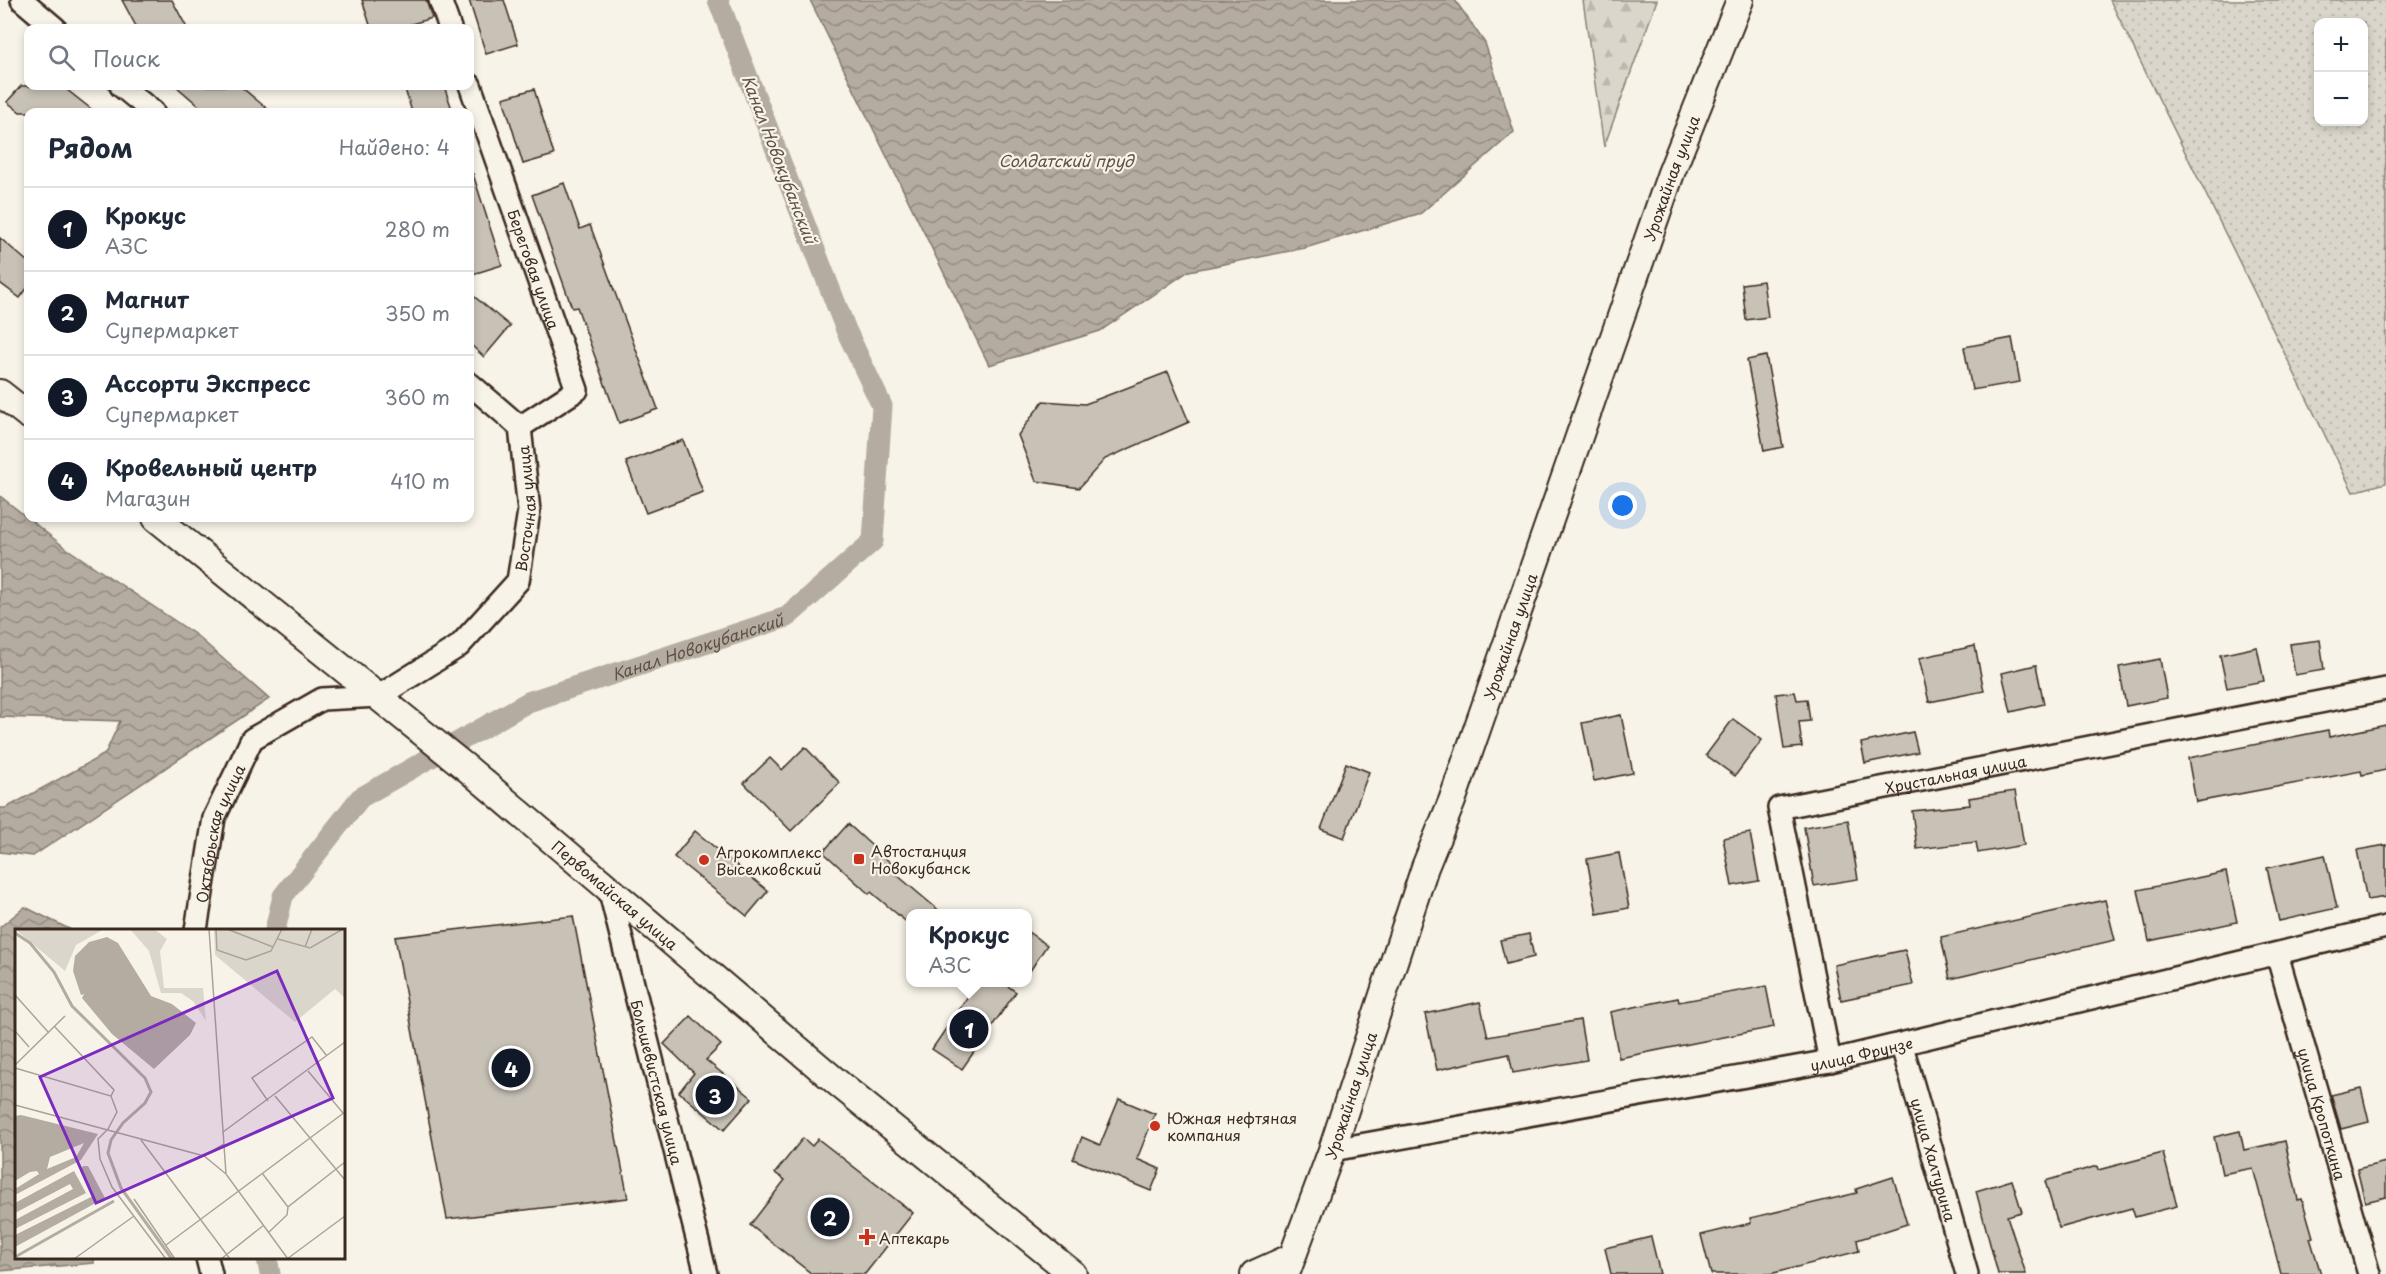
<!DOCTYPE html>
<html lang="ru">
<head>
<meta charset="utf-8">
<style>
  body { margin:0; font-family:"Playpen Sans",sans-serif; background:#f6f6f7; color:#1f2937 }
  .controls { position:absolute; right:18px; top:18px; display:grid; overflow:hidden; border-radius:12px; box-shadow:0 3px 9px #0003 }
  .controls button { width:54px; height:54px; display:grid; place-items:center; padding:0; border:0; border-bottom:2px solid #e0e1e3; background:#fff; color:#1f2937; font:30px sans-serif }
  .you { position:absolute; left:1623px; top:506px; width:21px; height:21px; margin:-15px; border:4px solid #fff; border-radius:50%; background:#1a73e8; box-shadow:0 0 0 9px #1a73e833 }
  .badge { display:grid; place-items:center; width:39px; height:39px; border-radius:50%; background:#111827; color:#fff; font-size:20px; font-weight:700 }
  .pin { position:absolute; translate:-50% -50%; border:3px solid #fff; box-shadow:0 2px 6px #0006 }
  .popup { position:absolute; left:906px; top:909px; width:126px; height:78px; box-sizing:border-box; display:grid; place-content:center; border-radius:12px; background:#fff; filter:drop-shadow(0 2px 4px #0005); font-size:20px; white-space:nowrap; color:#747a83 }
  .popup b { font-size:22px; color:#1f2937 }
  .popup::after { content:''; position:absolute; left:50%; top:100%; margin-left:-12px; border:12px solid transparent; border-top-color:#fff }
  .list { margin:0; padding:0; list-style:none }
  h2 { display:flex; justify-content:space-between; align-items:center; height:78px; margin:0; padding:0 24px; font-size:26px }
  h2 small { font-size:20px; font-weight:400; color:#747a83 }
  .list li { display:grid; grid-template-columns:39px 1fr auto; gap:18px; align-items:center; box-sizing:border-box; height:84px; padding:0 24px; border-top:2px solid #e0e1e3 }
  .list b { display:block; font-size:22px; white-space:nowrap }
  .list p { margin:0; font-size:20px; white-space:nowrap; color:#747a83 }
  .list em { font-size:20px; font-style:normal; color:#747a83 }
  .icon { flex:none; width:33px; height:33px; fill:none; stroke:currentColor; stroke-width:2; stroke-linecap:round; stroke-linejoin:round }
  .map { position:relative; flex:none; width:2386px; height:1274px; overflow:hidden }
  .search { position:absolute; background:#fff; box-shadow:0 3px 9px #0003; left:24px; top:24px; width:450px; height:66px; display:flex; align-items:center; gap:15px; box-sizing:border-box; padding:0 21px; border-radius:12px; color:#747a83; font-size:22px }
  .panel { position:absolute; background:#fff; box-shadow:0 3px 9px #0003; left:24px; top:108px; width:450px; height:414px; border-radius:12px }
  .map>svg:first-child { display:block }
  .forest { fill:url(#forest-firs); stroke:#8b8074; stroke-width:1.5 }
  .garden { fill:url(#garden-dots); stroke:#8b8074; stroke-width:1.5; fill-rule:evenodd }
  .water { fill:url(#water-waves); stroke:#84786c; stroke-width:1.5 }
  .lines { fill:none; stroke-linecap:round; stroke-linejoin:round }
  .canal { stroke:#b4aca0; stroke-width:21 }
  .building { fill:#c8c1b6; stroke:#3b2a1e; stroke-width:1.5 }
  .minor-casing { stroke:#3b2a1e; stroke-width:26 }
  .major-casing { stroke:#3b2a1e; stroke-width:30 }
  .minor { stroke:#f7f3e8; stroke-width:21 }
  .major { stroke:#f7f3e8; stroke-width:26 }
  .poi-dot { fill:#c8321e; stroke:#f7f3e8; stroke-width:2 }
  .labels { text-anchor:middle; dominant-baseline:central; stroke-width:4.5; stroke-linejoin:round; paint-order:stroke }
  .street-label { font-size:15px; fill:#3b2a1e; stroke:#f7f3e8 }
  .poi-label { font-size:15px; fill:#3b2a1e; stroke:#f7f3e8; text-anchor:start }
  .water-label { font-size:16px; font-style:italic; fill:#5f5145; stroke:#f7f3e8 }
  .inset-river { fill:none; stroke:#b4aca0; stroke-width:3 }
  .inset-road { fill:none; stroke:#aca397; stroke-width:1.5 }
  .view { fill:#7b2cbf; fill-opacity:0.15; stroke:#7b2cbf; stroke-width:3 }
  .inset-edge { fill:none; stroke:#3b2a1e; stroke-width:3 }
</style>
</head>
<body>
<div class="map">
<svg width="2386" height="1274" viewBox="0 0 2386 1274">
  <defs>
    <pattern id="forest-firs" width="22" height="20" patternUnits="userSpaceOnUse" patternTransform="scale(1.5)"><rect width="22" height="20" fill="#dbd6cb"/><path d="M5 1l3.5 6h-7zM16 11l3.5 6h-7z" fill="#bdb8ae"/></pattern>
    <pattern id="garden-dots" width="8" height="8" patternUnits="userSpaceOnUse" patternTransform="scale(1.5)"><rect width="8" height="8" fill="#dbd6cb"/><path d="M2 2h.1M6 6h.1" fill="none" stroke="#bdb8ae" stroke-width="1.8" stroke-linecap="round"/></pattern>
    <pattern id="water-waves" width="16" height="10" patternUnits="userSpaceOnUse" patternTransform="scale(1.5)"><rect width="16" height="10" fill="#b4aca0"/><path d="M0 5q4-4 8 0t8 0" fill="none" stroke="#948c82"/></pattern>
  </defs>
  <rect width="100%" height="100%" fill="#f7f3e8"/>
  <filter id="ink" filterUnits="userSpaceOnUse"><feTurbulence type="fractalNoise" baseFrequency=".0167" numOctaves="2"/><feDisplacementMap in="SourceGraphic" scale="12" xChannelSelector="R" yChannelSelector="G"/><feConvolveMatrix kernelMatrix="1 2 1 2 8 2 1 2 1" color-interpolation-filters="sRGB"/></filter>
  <g filter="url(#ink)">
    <!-- forest -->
    <polygon class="forest" points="1583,0 1657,0 1604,147"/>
    <!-- garden -->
    <path class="garden" d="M2110,0H2386V483L2353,492ZM2318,22H2364V122H2318Z"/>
    <!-- water -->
    <g class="water">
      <polygon points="810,0 1455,0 1485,43 1514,132 1421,213 1305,248 1189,271 1100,331 989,365"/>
      <polygon points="0,496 63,546 196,635 269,699 33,856 0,852 0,808 6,808 105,754 120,721 0,717"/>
      <polygon points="25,907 71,930 16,930 16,1258 94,1258 94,1263 0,1271 0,927"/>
    </g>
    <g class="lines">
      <!-- canal -->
      <g class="canal">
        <path id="s1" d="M275,930L283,896L360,798L528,702L787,617L873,541L882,406L846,330L718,0"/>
        <polyline points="267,1258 270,1274"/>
      </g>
    </g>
    <!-- building -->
    <g class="building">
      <polygon points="122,0 172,0 187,28 137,28"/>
      <polygon points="362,0 426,0 432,18 398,28 371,28"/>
      <polygon points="469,0 504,0 518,44 486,54"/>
      <polygon points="21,86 62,86 95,112 20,112 7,102"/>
      <polygon points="176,86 240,86 271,112 206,112"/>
      <polygon points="404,86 444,86 453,112 412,112"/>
      <polygon points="534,89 554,155 523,164 503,98"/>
      <polygon points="473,174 502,265 470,275 470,175"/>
      <polygon points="564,183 580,229 590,225 658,409 619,423 577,307 572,308 532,195"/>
      <polygon points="0,238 28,262 28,287 20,298 0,283"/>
      <polygon points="1763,281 1768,317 1746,320 1742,284"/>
      <polygon points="470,293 510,326 484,357 470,344"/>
      <polygon points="2012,338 2020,382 1972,390 1964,347"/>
      <polygon points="1766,356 1783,447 1764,451 1747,360"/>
      <polygon points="1168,372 1189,422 1105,459 1079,488 1036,481 1018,435 1043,401 1085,404"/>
      <polygon points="683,440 703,492 646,513 626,462"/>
      <polygon points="2320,640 2324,670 2295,675 2290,644"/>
      <polygon points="1975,646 1984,691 1929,702 1919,658"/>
      <polygon points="2257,647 2264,681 2227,688 2220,655"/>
      <polygon points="2160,659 2167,698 2126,706 2119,667"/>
      <polygon points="2036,665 2044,704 2011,712 2002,673"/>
      <polygon points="1795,692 1797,700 1807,699 1810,721 1799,722 1802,747 1784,749 1776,694"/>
      <polygon points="1621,715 1633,773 1594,781 1582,723"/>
      <polygon points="1733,719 1762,740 1735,776 1706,755"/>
      <polygon points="2386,725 2386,770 2362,775 2361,771 2196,802 2188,758 2328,730 2329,737"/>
      <polygon points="1913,732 1918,752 1865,763 1861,743"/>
      <polygon points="805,747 840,783 791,831 744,783 770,758 782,770"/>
      <polygon points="1346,763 1369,772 1344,838 1321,829"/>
      <polygon points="2015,791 2024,845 1978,853 1976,842 1917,849 1912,811 1970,805 1969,798"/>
      <polygon points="1848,820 1858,879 1814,886 1804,827"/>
      <polygon points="848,824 894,866 891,870 943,914 910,914 910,925 871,892 869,894 823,852"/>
      <polygon points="695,831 768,891 747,916 674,857"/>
      <polygon points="1750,833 1759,881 1732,886 1723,838"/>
      <polygon points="2386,845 2386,897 2367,900 2357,850"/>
      <polygon points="1619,853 1629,908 1597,914 1587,859"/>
      <polygon points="2325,855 2337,908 2279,921 2267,868"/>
      <polygon points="2226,872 2237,922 2149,941 2138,890"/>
      <polygon points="2105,900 2115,940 1950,979 1941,937"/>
      <polygon points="573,916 628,1198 447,1219 395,937"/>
      <polygon points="1028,932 1047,945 1028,974"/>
      <polygon points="1529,934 1534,957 1506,964 1500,940"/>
      <polygon points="1905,950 1913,985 1841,1000 1834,965"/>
      <polygon points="978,982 1002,982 1016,992 962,1069 932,1049"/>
      <polygon points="1766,986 1774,1027 1619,1058 1610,1012 1678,998 1679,1002"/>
      <polygon points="1480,1002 1488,1037 1580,1020 1587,1060 1513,1073 1509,1054 1437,1070 1425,1014"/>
      <polygon points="691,1016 721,1045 706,1060 752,1098 724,1130 679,1092 694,1073 664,1044"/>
      <polygon points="2361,1088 2369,1122 2341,1129 2331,1095"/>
      <polygon points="1119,1099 1155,1114 1137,1159 1160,1169 1151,1191 1073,1159 1082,1137 1100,1145"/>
      <polygon points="2240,1131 2244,1150 2285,1141 2298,1200 2302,1199 2313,1237 2310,1238 2321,1274 2281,1274 2253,1168 2222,1174 2214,1137"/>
      <polygon points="803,1138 812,1146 818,1139 913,1213 865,1274 812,1274 750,1225 785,1180 775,1173"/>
      <polygon points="2163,1153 2177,1206 2135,1217 2132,1208 2059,1228 2045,1181 2097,1166 2098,1170"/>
      <polygon points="2386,1162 2386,1197 2365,1202 2357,1169"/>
      <polygon points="1893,1177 1907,1224 1857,1240 1859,1251 1770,1274 1711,1274 1701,1235 1751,1223 1750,1218 1857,1193 1856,1189"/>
      <polygon points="2012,1180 2022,1212 2007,1216 2026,1274 1998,1274 1976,1191"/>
      <polygon points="1651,1237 1660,1274 1611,1274 1605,1248"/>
    </g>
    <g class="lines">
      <defs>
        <g id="minor">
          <polyline points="22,0 55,28"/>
          <polyline points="440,0 450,28"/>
          <path id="s2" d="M470,85L577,390L520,427"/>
          <polyline points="121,86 153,112"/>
          <path id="s3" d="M609,888L706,1274"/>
          <path id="s4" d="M196,930L214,818L252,739L322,699L379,696L459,646L518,581L529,511L520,427L470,384"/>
          <path id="s5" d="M2277,954L2369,1274"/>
          <path id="s6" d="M1902,1046L1967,1274"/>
          <path id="s7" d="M1830,1061L1779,808L2386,689"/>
          <path id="s8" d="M1332,1150L1830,1061L2386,927"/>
          <polyline points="207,1258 211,1274"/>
        </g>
        <g id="major">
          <polyline points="0,393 28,415"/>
          <path id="s9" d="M156,518L469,770L839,1084L1073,1274"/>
          <polyline points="1254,1274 1292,1257"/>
          <path id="s10" d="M1286,1274L1332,1150L1425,867L1452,801L1671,173L1740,0"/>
        </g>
      </defs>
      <!-- minor casing -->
      <use href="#minor" class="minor-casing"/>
      <!-- major casing -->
      <use href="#major" class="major-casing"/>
      <!-- minor -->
      <use href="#minor" class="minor"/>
      <!-- major -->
      <use href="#major" class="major"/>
    </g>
  </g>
  <!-- markers -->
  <g class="poi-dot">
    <rect x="853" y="853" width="12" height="12" rx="3"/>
    <circle cx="704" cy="860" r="6"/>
    <circle cx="1155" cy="1126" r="6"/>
    <path d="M864 1228h6v6h6v6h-6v6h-6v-6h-6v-6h6z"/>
  </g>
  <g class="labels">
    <!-- street labels -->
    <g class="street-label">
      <text stroke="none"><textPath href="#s10" startOffset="1162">Урожайная улица</textPath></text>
      <text stroke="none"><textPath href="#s2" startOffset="195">Береговая улица</textPath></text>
      <text stroke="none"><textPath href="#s4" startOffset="594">Восточная улица</textPath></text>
      <text stroke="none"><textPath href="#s10" startOffset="676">Урожайная улица</textPath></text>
      <text stroke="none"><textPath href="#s7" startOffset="438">Хрустальная улица</textPath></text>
      <text stroke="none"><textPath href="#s4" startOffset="100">Октябрьская улица</textPath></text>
      <text stroke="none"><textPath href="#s9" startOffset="594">Первомайская улица</textPath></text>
      <text stroke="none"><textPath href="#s8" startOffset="538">улица Фрунзе</textPath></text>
      <text stroke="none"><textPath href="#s3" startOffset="200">Большевистская улица</textPath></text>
      <text stroke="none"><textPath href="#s10" startOffset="190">Урожайная улица</textPath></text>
      <text stroke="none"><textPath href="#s5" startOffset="166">улица Кропоткина</textPath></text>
      <text stroke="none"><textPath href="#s6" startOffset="118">улица Халтурина</textPath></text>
    </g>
    <!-- poi labels -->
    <g class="poi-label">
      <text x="871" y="850">Автостанция<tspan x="871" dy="17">Новокубанск</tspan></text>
      <text x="716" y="851">Агрокомплекс<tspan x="716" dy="17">Выселковский</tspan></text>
      <text x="1167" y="1117">Южная нефтяная<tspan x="1167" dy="17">компания</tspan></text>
      <text x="879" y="1237">Аптекарь</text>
    </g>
    <!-- water labels -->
    <g class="water-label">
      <text transform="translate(780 159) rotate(69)">Канал Новокубанский</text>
      <text x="1066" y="160">Солдатский пруд</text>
      <text stroke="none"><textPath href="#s1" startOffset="531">Канал Новокубанский</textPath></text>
    </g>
  </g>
  <!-- overview -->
  <g transform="translate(15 929)">
    <rect width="330" height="330" fill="#f7f3e8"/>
    <path d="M0,0H89L61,16L50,42ZM115,0H139L152,10L145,22L149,59H188L191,92L178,72L166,64H146L134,22Z" fill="#dbd6cb"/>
    <path d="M199,0H330V69L320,60L280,93L200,26Z" fill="#dbd6cb"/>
    <path d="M92,8L103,14L136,67L157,75L181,94L175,106L139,140L97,105L67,69L69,65L66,66L58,42L60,27L74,13ZM6,186L83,205L66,231L0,266V260L24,245L22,242L15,243L0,252V187ZM69,214L61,228L32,240L35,228ZM68,237H73L90,269L0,318V306L78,267L65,242ZM59,242L71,264L0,300V291L58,260L55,255L0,284V274Z" fill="#b4aca0" fill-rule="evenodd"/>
    <path class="inset-river" d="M0,4L15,14L39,43L57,77L130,149L136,163L130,174L108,194L96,211L93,224L106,259L157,330M0,328L99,272"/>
    <path class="inset-road" d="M194,0L211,245M201,0L202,21L231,31L256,22L267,0M212,0L258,18M263,10L295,19L328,0M290,18L297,0M0,66L34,104M40,98L99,161L96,167M0,102L14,118M0,136L50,87M0,139L96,167L102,183L93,200L83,210L85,230L97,258L151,330M293,142L328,184M260,167L330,251M253,172L237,149L297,108L312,127M0,176L189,227L211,245L273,330M208,203L330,113M126,211L215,330M189,227L209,215M247,244L273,278M119,270L160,330M254,303L272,286L273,278L330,233M151,316L330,183M59,330L119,287M206,330L249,296M272,330L330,287"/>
    <path class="view" d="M262,42L318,169L81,274L25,148Z"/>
    <rect width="330" height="330" class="inset-edge"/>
  </g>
</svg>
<div class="controls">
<button>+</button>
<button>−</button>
</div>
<div class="you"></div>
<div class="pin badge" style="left:969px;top:1029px">1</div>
<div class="popup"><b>Крокус</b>АЗС</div>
<div class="pin badge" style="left:830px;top:1217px">2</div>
<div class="pin badge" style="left:715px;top:1095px">3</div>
<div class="pin badge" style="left:511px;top:1068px">4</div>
<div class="search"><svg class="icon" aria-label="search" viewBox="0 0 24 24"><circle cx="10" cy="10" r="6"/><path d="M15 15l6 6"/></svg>Поиск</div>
<section class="panel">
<h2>Рядом<small>Найдено: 4</small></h2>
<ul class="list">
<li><span class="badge">1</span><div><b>Крокус</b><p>АЗС</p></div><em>280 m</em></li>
<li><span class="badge">2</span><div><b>Магнит</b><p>Супермаркет</p></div><em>350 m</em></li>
<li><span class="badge">3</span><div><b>Ассорти Экспресс</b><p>Супермаркет</p></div><em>360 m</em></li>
<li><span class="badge">4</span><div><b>Кровельный центр</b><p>Магазин</p></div><em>410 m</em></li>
</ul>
</section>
</div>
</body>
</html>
